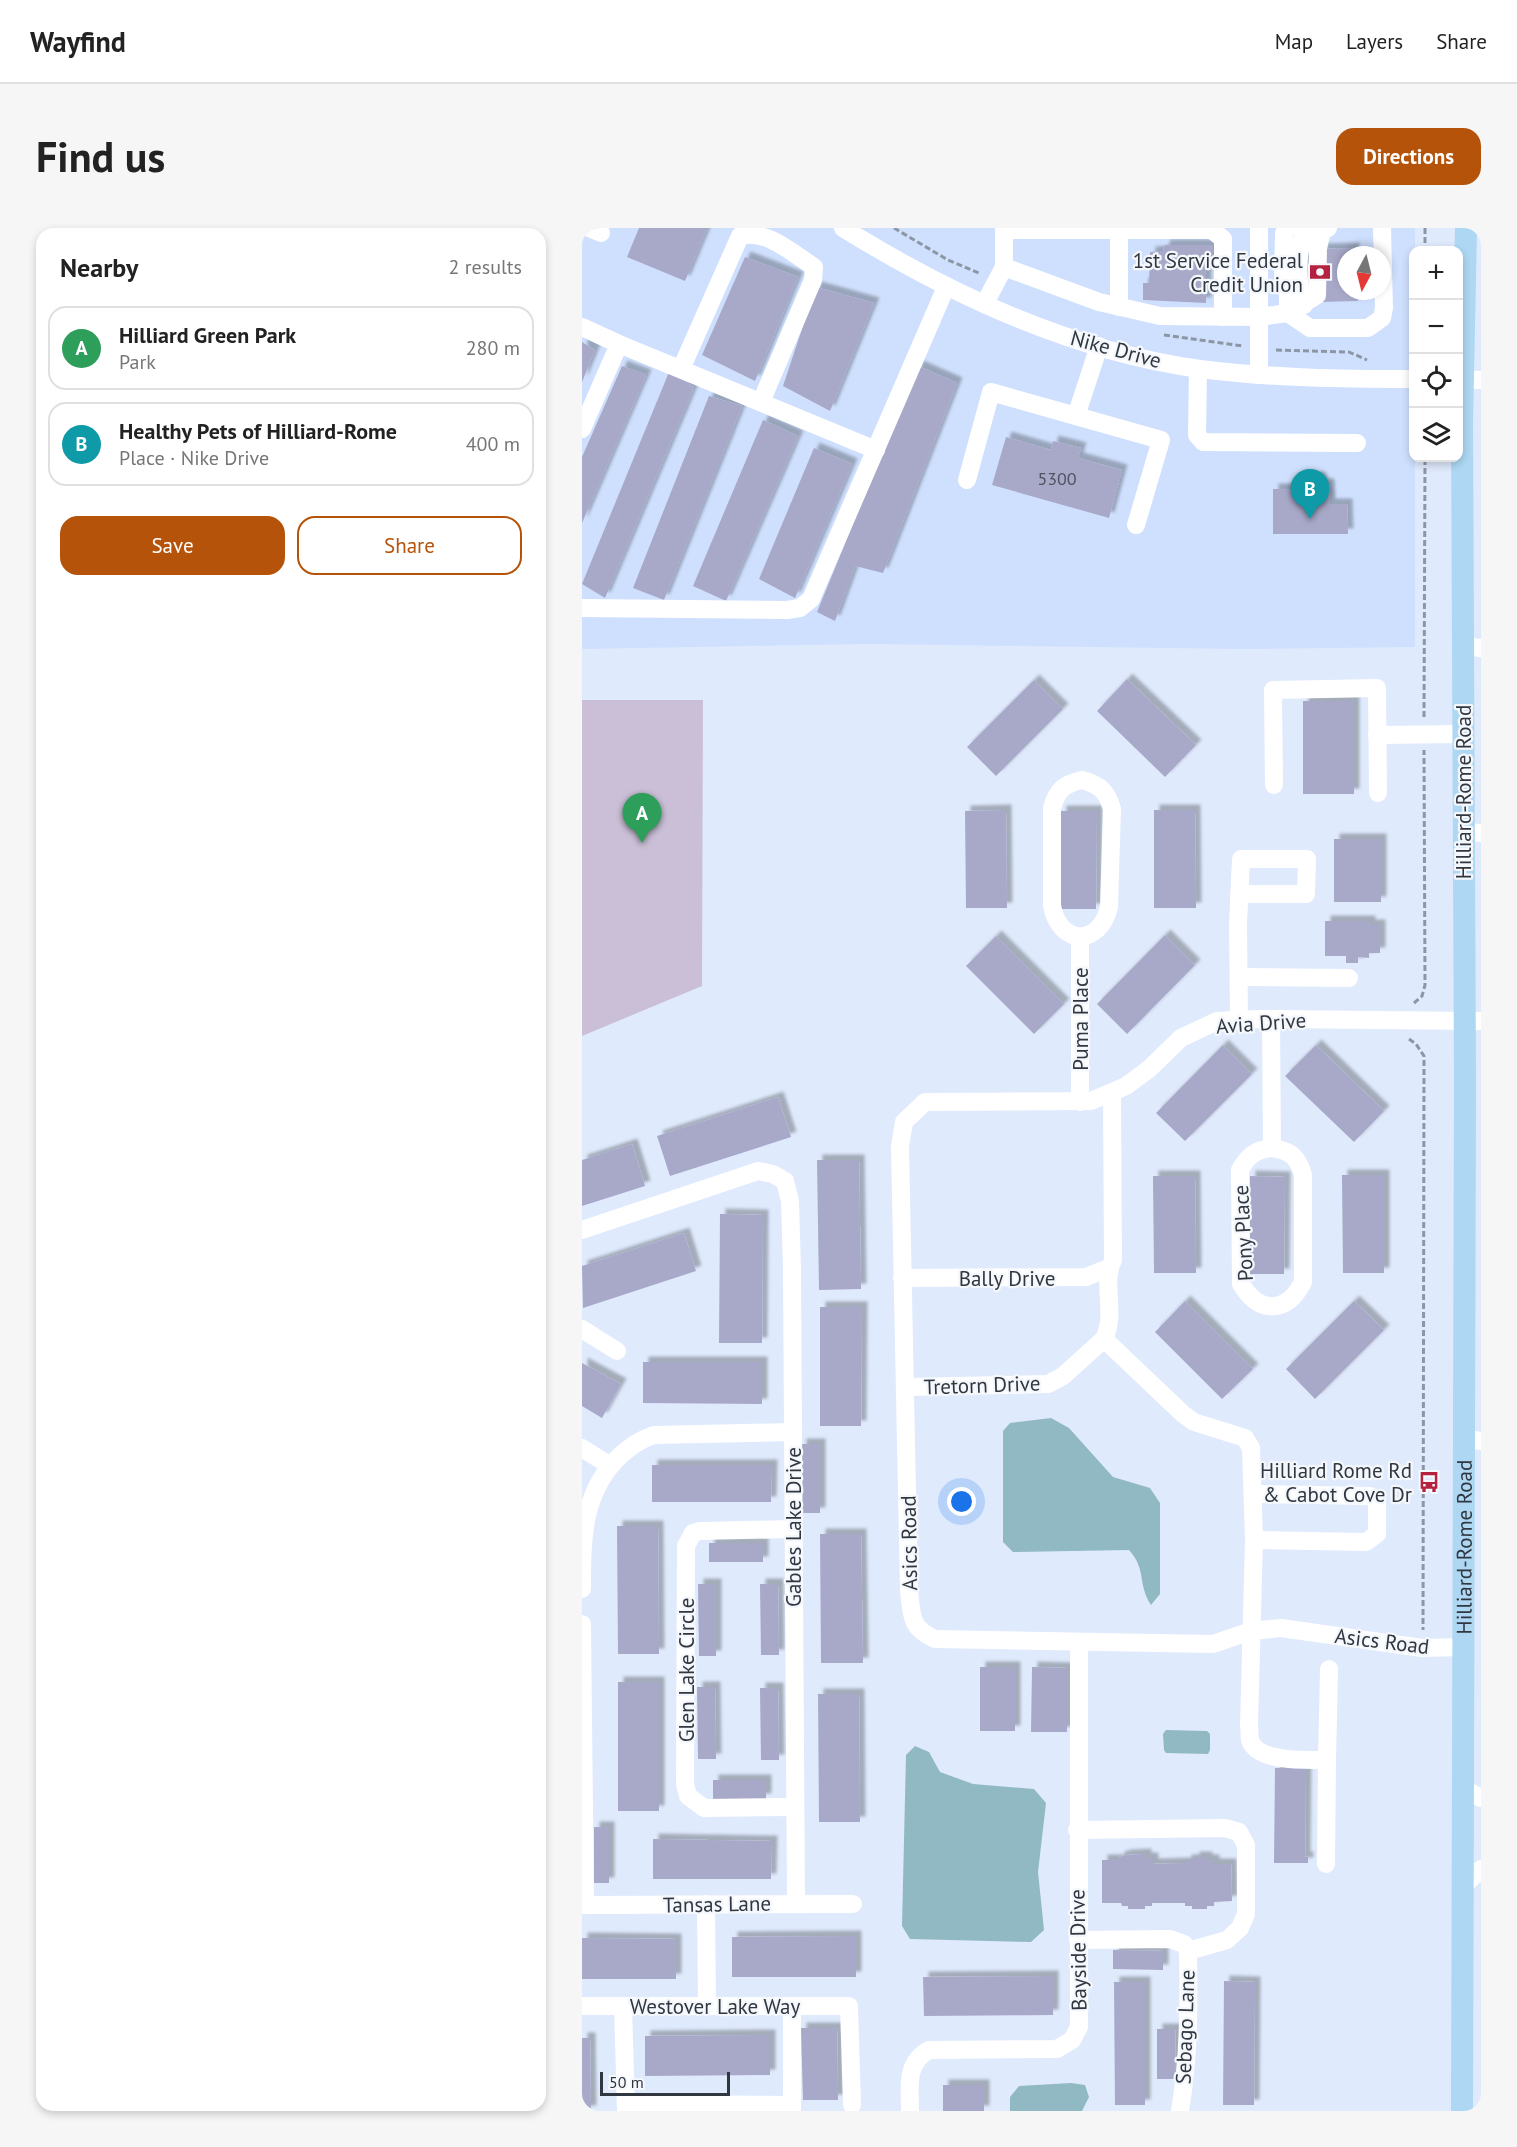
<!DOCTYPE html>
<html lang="en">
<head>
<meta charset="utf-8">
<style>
  body { margin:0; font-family:"PT Sans",sans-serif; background:#f6f6f6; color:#222 }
  .controls { position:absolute; right:18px; top:18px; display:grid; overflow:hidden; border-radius:12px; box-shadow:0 3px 9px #0003 }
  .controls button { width:54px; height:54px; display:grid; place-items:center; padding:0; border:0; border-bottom:2px solid #e0e0e0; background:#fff; color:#222; font:30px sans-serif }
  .compass { position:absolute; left:755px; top:18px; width:54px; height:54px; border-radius:50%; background:#fff; box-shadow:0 3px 9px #0003; rotate:187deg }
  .scale { position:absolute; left:18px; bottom:15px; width:130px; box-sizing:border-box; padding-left:6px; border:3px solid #313740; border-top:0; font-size:16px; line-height:21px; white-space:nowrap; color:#313740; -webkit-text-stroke:4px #f4f7fb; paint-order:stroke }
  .you { position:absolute; left:380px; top:1274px; width:21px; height:21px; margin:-15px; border:4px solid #fff; border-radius:50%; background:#1a73e8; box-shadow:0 0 0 9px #1a73e833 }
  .badge { display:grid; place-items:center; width:39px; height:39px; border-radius:50%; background:#b45309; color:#fff; font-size:20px; font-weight:700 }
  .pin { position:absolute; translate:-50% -50px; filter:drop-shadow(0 2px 3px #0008) }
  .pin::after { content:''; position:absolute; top:32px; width:21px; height:18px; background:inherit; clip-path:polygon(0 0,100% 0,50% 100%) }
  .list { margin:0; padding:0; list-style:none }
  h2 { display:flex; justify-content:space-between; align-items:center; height:78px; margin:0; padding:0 24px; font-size:26px }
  h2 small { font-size:20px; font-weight:400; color:#767676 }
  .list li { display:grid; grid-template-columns:39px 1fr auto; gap:18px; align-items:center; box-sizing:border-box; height:84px; margin:0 12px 12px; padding:0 12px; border:2px solid #e0e0e0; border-radius:18px }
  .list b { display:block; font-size:22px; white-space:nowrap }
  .list p { margin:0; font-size:20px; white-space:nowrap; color:#767676 }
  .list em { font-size:20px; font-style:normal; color:#767676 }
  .actions { display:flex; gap:12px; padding:18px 24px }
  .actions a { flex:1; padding:14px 0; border:2px solid #b45309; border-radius:18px; text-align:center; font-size:21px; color:#b45309 }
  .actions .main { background:#b45309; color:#fff }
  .icon { flex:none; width:33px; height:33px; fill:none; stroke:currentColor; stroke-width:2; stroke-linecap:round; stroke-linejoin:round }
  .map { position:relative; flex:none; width:899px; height:1883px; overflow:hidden; border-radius:18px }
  header { display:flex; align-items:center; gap:36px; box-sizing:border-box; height:84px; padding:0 30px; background:#fff; border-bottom:2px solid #e0e0e0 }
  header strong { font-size:28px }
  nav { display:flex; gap:33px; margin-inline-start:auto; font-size:21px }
  .intro { display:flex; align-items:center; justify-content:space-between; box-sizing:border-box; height:144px; padding:0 36px }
  h1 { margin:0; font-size:42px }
  .button { padding:15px 27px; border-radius:18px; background:#b45309; color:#fff; font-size:21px; font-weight:700 }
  main { display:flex; gap:36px; padding:0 36px }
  aside { flex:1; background:#fff; border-radius:18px; box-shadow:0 3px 9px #0003 }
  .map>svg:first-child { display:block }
  .built { fill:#cfe0fe; fill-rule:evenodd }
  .green { fill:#cabfd6 }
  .water { fill:#91b9c3 }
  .building { fill:#a8a9c9; filter:url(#shadow) }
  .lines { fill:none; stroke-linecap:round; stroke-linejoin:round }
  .path { stroke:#8d96a4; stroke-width:3; stroke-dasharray:6 3; stroke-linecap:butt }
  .minor { stroke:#fff; stroke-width:18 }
  .major { stroke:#add7f2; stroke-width:22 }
  .labels { text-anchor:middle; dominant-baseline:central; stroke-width:4.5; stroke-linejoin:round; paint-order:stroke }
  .number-label { font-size:18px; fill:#4f5462 }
  .poi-label { font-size:21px; fill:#313740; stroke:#f4f7fb; text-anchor:end }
  .street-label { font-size:21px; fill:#313740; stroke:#f4f7fb }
</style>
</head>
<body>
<header>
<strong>Wayfind</strong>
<nav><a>Map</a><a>Layers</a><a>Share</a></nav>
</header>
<div class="intro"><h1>Find us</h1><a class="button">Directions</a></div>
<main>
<aside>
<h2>Nearby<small>2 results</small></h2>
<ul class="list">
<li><span class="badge" style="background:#2e9e5b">A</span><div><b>Hilliard Green Park</b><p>Park</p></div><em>280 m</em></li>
<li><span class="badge" style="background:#0f9aa8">B</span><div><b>Healthy Pets of Hilliard-Rome</b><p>Place · Nike Drive</p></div><em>400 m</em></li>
</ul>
<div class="actions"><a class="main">Save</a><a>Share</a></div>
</aside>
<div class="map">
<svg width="899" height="1883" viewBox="0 0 899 1883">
  <defs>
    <filter id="shadow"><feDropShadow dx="5.5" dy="-5.5" stdDeviation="1.5" flood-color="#0004"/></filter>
  </defs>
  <rect width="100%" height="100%" fill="#dfeafd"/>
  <!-- built -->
  <path class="built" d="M0,0H833V419L660,421L287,416L0,421ZM764,27H800V63H764Z"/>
  <!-- green -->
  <polygon class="green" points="0,472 121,472 120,758 0,808"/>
  <!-- water -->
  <g class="water">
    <path d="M469,1190L487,1200L531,1249L568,1260L578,1275V1366L569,1377C555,1355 565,1342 547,1322L431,1324L421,1314V1203L428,1195Z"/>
    <polygon points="584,1502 625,1503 628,1506 628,1522 626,1526 584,1525 582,1522 581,1506"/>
    <polygon points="333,1518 347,1524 358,1544 391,1556 452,1561 464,1575 456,1644 462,1702 449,1714 328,1711 320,1698 324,1527"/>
    <polygon points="489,1855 503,1857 507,1869 500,1883 428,1883 428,1869 437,1858"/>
  </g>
  <!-- building -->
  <g class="building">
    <polygon points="57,0 125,0 103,53 45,29"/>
    <polygon points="583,17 631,17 631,41 624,41 624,75 561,72 561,55 567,55 568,24 581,23"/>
    <polygon points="772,20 772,27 764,27 764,63 776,63 776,73 738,74 711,57 711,31 740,30 739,21"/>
    <polygon points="163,29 216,49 173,153 120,127"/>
    <polygon points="234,59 292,75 248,183 201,158"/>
    <polygon points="0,114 13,122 0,154"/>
    <polygon points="40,138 64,147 0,295 0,229"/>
    <polygon points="336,138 375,155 301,345 273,338 253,393 235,384"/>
    <polygon points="87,144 112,159 23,370 0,356"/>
    <polygon points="127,168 160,178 82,372 51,360"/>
    <polygon points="181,192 216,208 144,373 111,358"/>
    <polygon points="424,209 469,222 471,213 499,220 496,230 540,242 527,290 410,257"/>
    <polygon points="232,220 270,236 213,370 177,351"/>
    <polygon points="737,249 741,256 747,256 748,276 765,276 766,306 691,306 691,261 713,261 713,256 723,256 723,250"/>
    <polygon points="545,451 614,517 583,549 515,483"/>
    <polygon points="452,452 481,481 414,548 385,519"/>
    <rect x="721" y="473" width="51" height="93"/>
    <polygon points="424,582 425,680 384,680 383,583"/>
    <polygon points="572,582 613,582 614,680 572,680"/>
    <polygon points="479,583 515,583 514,681 479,681"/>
    <rect x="752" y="611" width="47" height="63"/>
    <polygon points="743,693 788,693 788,697 798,697 798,725 787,725 787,730 776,729 776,735 764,735 764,728 743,728"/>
    <polygon points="583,707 613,737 545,806 515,776"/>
    <polygon points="414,708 482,776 452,806 384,738"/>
    <polygon points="641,817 670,846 603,913 574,885"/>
    <polygon points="734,817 802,883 772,914 703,848"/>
    <polygon points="196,869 209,909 88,948 75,908"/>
    <polygon points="50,916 63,958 0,978 0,932"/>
    <polygon points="235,932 277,932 279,1061 237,1062"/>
    <polygon points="760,947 802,947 802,1045 761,1045"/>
    <polygon points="571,948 613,948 614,1045 572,1045"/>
    <polygon points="668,948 703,949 702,1046 668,1046"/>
    <polygon points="138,986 181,987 180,1115 137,1115"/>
    <polygon points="102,1005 114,1043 1,1080 0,1038"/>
    <polygon points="603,1073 671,1141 640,1171 573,1104"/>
    <polygon points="772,1073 802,1102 733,1171 704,1141"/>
    <polygon points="238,1079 280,1079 279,1198 238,1198"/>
    <polygon points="61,1134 180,1134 180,1176 61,1175"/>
    <polygon points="0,1135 39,1156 20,1190 0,1178"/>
    <rect x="219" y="1216" width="19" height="69"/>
    <polygon points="70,1237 190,1237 189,1274 70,1274"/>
    <polygon points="35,1298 76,1298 77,1426 36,1426"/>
    <polygon points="238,1306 279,1306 281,1435 239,1435"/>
    <rect x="127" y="1315" width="54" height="19"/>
    <polygon points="116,1356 134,1356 134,1428 117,1428"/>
    <polygon points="178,1356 196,1356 197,1427 179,1427"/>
    <rect x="398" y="1439" width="35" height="64"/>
    <polygon points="450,1439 485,1440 485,1504 449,1504"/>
    <rect x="36" y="1454" width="41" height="129"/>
    <polygon points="115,1459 133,1459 134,1531 116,1531"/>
    <polygon points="178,1460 196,1460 197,1532 179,1532"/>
    <polygon points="236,1466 277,1466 278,1594 237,1594"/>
    <polygon points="693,1540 724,1540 723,1629 726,1629 726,1635 692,1635"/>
    <rect x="131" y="1552" width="53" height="19"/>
    <rect x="12" y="1599" width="15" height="56"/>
    <polygon points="71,1611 190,1613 189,1651 71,1651"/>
    <polygon points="564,1626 564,1630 571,1630 571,1636 604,1635 604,1632 612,1632 612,1629 625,1629 625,1632 632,1632 632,1636 649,1636 650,1673 632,1674 632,1678 625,1678 625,1681 610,1681 610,1678 603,1678 603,1675 570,1675 570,1678 563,1678 563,1681 546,1681 546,1678 540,1678 539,1675 520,1675 520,1632 537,1632 537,1629 544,1627"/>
    <polygon points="274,1708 274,1749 150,1749 150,1709"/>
    <polygon points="0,1710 94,1711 94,1751 0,1751"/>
    <polygon points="531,1722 581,1723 581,1742 531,1741"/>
    <polygon points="471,1748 471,1787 342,1788 341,1749"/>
    <polygon points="642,1753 673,1754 672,1877 641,1877"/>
    <polygon points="532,1754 563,1754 563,1877 533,1877"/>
    <polygon points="219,1800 255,1800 256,1872 221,1872"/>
    <polygon points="575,1801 593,1801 594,1851 575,1851"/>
    <polygon points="188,1807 188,1847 63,1848 63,1808"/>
    <polygon points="0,1810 8,1810 9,1883 0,1883"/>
    <rect x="361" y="1857" width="41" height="26"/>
  </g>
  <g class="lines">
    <!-- path -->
    <g class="path">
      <polyline points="312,0 366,32 399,46"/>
      <polyline points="843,0 843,22"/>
      <polyline points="582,107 661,118"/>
      <polyline points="694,122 767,124 785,132"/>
      <polyline points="831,174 832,174"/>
      <polyline points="842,489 843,230"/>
      <polyline points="832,775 840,768 843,757 842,522"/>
      <polyline points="827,811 834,816 842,828 841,1402"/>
    </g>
    <!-- minor -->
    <g class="minor">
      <polyline points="7,0 19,5"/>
      <path d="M261,0C369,67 491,124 618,141C689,150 760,151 832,151"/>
      <polyline points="677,0 677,147"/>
      <polyline points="706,0 702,5 701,53 706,66 706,85 735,67 736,20 740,3 746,0"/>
      <polyline points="537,2 537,79"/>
      <polyline points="564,2 630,2 641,11 641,89"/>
      <polyline points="422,39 517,74 578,88 677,89 706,85 728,100 786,100 800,90 802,80 800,0"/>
      <polyline points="403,75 422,39 422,2 564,2 564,0"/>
      <path d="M722,77C714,54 715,23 723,0"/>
      <polyline points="0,99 37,116"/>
      <path d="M99,141L158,8C185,1 210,25 232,39L231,52L179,174"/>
      <polyline points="616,141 615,207 621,214 775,215"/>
      <polyline points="876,151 899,152"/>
      <polyline points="494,188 579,212 554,297"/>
      <polyline points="0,201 37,116 294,222"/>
      <polyline points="385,252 409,164 494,188 517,118"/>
      <polyline points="0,380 205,382 218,380 229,371 364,59"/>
      <polyline points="880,418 899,420"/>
      <polyline points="795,507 881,506"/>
      <path d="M500,552C518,557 525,563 530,581L527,679C518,718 478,718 470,678V580C475,562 482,556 500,552Z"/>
      <polyline points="692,557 691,462 795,460 796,565"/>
      <polyline points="881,604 899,605"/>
      <polyline points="657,666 724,666 725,631 659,631 656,696 657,792"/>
      <polyline points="498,709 498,874"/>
      <polyline points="657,749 767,750"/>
      <polyline points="689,791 690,920"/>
      <path d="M690,920C709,923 716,929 721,947V1054C705,1085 678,1087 659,1056L658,942C666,927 674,922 690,920Z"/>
      <polyline points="0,1002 176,943 191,946 203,953 208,973 210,1041 214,1675"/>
      <polyline points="320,1050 504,1049 527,1040"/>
      <polyline points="0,1101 35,1123"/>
      <path d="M522,1111C535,1085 519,1056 531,1032L530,866"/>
      <path d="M324,1159L466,1156L481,1148L522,1111L601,1186L612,1194L663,1210L669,1220L672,1312L667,1498C668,1502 667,1508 668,1512C675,1535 727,1532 745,1532L747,1441"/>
      <polyline points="881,1210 899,1213"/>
      <polyline points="0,1220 27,1237"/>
      <polyline points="671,1266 788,1268 795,1273 795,1306 784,1314 672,1312"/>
      <polyline points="210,1301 118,1303 111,1305 104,1318 103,1556 106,1568 122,1580 213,1579"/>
      <path d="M0,1361C0,1310 0,1262 40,1226C51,1217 59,1211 72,1207L211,1204"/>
      <polyline points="0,1396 3,1677"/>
      <path d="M881,1419L840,1420L699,1400L669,1403L631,1416L353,1411C328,1400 330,1388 327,1363L318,918L322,894L343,874L509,873L544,858L567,841L599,810L635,793L675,791L899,793"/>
      <polyline points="882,1561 899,1570"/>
      <polyline points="495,1602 643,1600 657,1604 664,1617 664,1686 658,1700 645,1712 606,1723"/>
      <polyline points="744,1636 745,1532"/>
      <polyline points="881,1658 899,1641"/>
      <polyline points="124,1676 125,1778"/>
      <polyline points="0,1677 271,1676"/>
      <path d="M496,1712L588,1711L602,1716L606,1723C607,1777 607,1829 598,1883"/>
      <polyline points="0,1778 267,1778 270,1877"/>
      <polyline points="41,1778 44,1883"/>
      <polyline points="44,1876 210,1877"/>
      <polyline points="210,1883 210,1778"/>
      <path d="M328,1883C328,1859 323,1835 347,1822L475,1821L490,1812L497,1799V1415"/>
    </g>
    <!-- major -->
    <path class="major" id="s1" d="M880,1883L883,858L880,195L884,0"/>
  </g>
  <!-- icons -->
  <defs>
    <symbol id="bank-bare" viewBox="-9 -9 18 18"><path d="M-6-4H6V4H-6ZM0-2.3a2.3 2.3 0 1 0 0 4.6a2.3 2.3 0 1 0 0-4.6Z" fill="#b52240" stroke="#f4f7fb" stroke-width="2.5" paint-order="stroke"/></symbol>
    <symbol id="bus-bare" viewBox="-9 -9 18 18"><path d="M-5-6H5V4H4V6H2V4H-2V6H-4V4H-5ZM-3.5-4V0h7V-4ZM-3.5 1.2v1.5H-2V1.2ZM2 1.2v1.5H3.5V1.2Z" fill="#b52240" stroke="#f4f7fb" stroke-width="2.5" paint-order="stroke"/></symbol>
  </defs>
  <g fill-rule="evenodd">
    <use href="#bank-bare" x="723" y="29" width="30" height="30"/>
    <use href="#bus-bare" x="832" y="1239" width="30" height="30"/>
  </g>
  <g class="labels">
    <!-- number labels -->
    <g class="number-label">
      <text x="475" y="250">5300</text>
    </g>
    <!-- poi labels -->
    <g class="poi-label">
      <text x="721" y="32">1st Service Federal<tspan x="721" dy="24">Credit Union</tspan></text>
      <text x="830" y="1242">Hilliard Rome Rd<tspan x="830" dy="24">&amp; Cabot Cove Dr</tspan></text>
    </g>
    <!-- street labels -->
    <g class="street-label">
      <text transform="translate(534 121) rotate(15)">Nike Drive</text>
      <text transform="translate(881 564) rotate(-90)">Hilliard-Rome Road</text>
      <text transform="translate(498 791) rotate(-90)">Puma Place</text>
      <text transform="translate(679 795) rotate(-4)">Avia Drive</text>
      <text transform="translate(661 1005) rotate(-93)">Pony Place</text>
      <text x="425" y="1050">Bally Drive</text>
      <text transform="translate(400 1157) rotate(-2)">Tretorn Drive</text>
      <text transform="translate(211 1299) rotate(-90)">Gables Lake Drive</text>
      <text transform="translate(327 1315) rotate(-91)">Asics Road</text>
      <text stroke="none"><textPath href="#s1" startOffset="564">Hilliard-Rome Road</textPath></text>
      <text transform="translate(800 1413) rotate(7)">Asics Road</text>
      <text transform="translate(104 1442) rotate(-90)">Glen Lake Circle</text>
      <text transform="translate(135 1676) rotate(-1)">Tansas Lane</text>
      <text transform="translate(496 1722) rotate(-91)">Bayside Drive</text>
      <text x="133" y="1778">Westover Lake Way</text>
      <text transform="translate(603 1799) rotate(-88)">Sebago Lane</text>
    </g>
  </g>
</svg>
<div class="controls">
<button>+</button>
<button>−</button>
<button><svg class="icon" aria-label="locate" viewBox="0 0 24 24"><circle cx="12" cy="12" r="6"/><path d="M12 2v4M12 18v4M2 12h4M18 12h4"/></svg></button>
<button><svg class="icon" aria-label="layers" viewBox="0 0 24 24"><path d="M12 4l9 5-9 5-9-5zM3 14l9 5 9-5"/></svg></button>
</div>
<svg class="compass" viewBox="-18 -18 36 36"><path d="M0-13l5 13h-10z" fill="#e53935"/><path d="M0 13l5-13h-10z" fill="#767676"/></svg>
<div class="scale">50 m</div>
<div class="you"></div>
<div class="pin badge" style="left:60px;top:615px;background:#2e9e5b">A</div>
<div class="pin badge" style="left:728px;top:291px;background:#0f9aa8">B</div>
</div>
</main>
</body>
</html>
